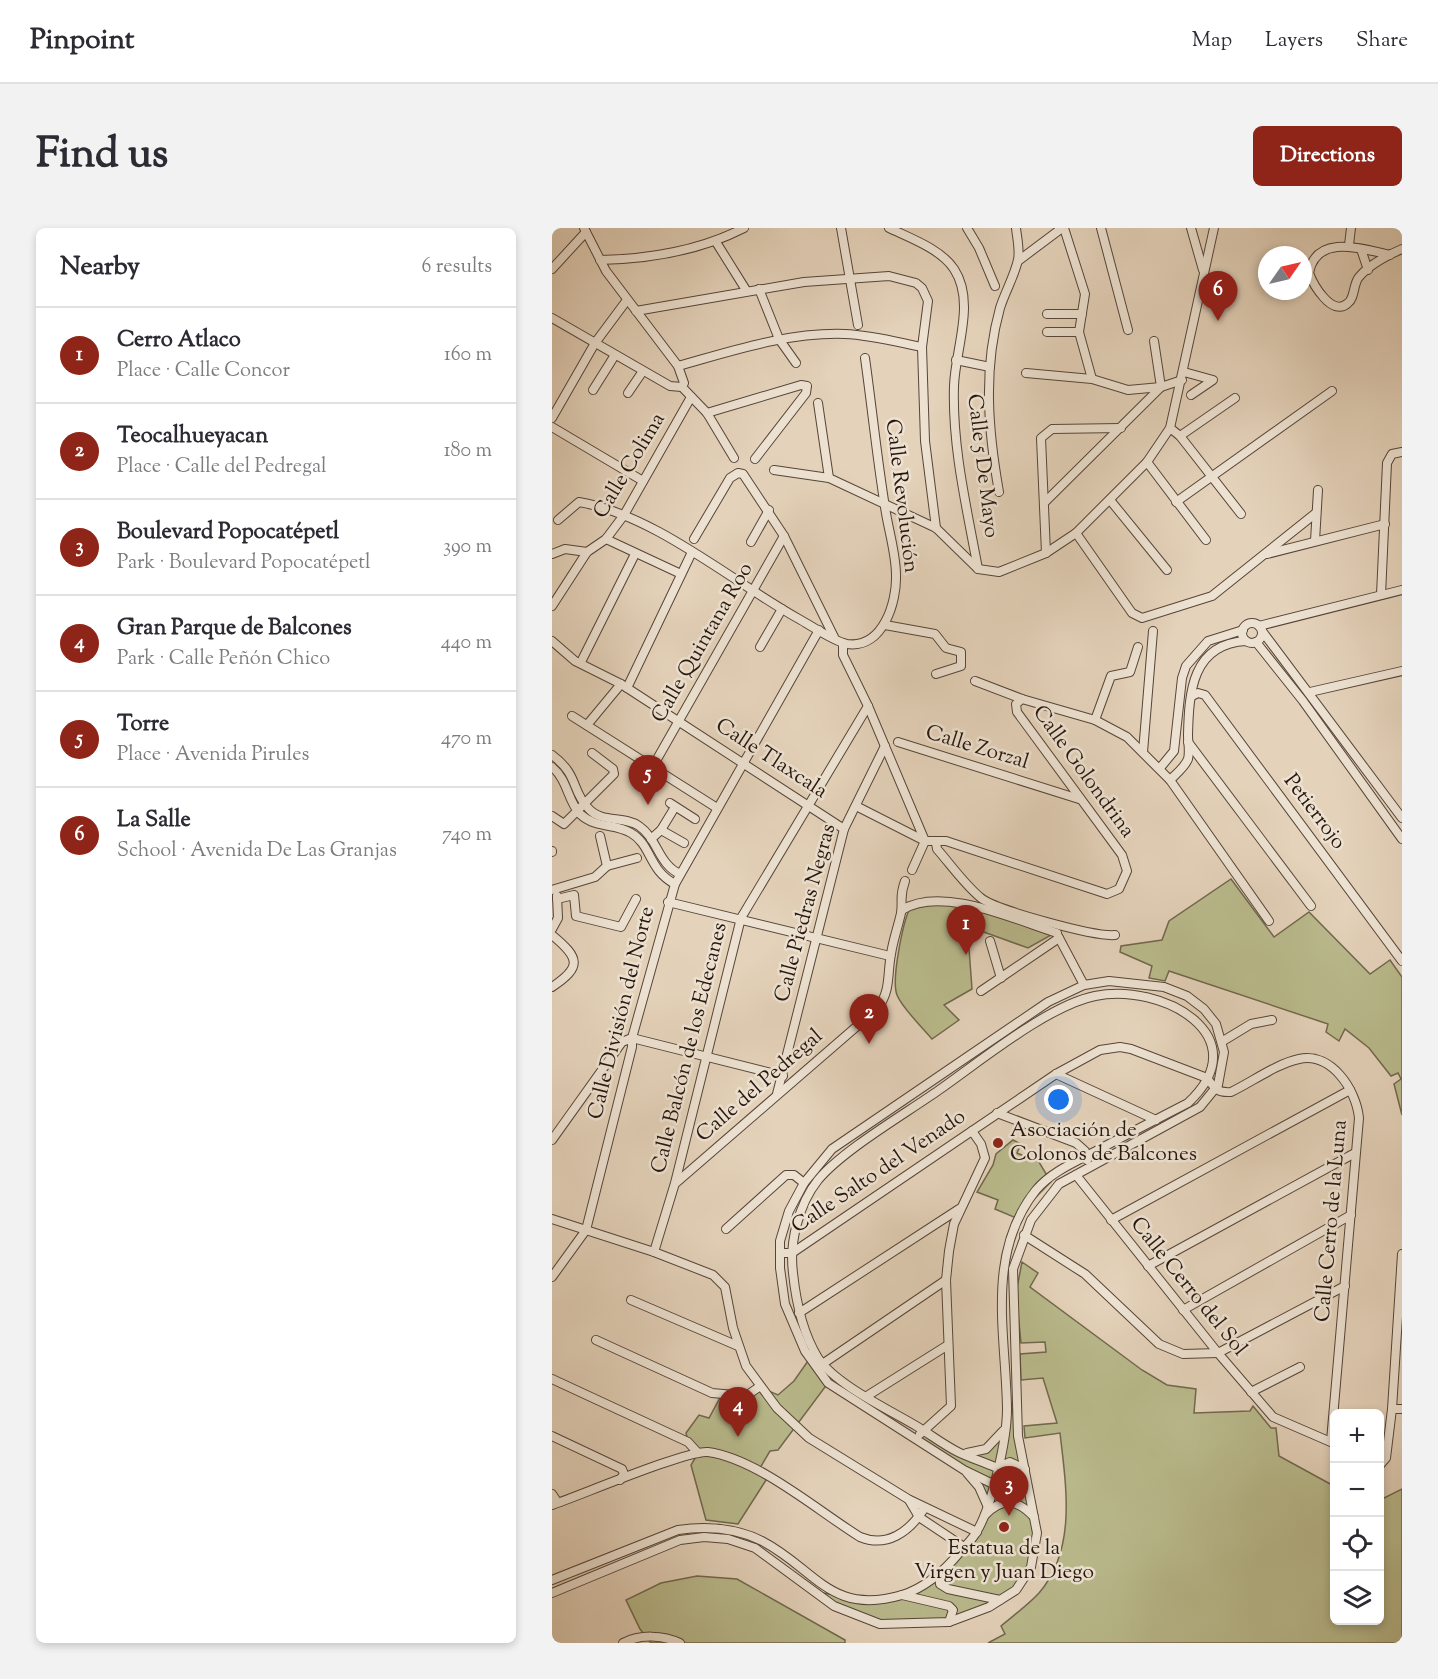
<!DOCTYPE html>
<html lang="en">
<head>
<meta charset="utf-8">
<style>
  body { margin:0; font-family:"Sorts Mill Goudy",serif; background:#f2f2f3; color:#2b2b33 }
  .controls { position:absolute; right:18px; bottom:18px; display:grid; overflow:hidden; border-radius:9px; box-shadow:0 3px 9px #0003 }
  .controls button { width:54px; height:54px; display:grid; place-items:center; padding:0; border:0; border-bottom:2px solid #e1e1e2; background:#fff; color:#2b2b33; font:30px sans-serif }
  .compass { position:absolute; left:706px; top:18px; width:54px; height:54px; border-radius:50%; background:#fff; box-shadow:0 3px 9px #0003; rotate:56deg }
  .you { position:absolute; left:507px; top:872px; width:21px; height:21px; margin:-15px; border:4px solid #fff; border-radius:50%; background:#1a73e8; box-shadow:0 0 0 9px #1a73e833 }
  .badge { display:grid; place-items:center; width:39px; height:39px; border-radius:50%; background:#8f2418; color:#fff; font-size:20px; font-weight:700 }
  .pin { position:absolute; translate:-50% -50px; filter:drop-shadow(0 2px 3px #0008) }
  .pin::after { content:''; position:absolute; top:32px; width:21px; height:18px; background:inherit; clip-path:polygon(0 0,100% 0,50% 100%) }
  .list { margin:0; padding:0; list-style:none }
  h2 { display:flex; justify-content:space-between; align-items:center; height:78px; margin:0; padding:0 24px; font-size:26px }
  h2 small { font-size:20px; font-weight:400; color:#7c7c81 }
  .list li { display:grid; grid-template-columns:39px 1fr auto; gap:18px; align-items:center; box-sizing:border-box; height:96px; padding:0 24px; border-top:2px solid #e1e1e2 }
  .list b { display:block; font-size:22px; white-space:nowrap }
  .list p { margin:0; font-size:20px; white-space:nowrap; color:#7c7c81 }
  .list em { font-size:20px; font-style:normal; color:#7c7c81 }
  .icon { flex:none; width:33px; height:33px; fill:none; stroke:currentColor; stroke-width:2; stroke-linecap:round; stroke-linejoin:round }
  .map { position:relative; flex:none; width:850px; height:1415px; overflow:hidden; border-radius:9px }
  header { display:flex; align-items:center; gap:36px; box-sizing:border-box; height:84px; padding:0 30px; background:#fff; border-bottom:2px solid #e1e1e2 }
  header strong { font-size:28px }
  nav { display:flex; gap:33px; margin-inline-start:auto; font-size:21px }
  .intro { display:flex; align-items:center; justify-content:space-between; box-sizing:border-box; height:144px; padding:0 36px }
  h1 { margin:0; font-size:42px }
  .button { padding:15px 27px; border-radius:9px; background:#8f2418; color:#fff; font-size:21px; font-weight:700 }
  main { display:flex; gap:36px; padding:0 36px }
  aside { flex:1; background:#fff; border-radius:9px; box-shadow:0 3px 9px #0003 }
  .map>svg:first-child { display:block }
  .green { fill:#b9ba8c; stroke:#70684d; stroke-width:1.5 }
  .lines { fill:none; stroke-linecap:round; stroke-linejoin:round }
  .minor-casing { stroke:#564539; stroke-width:10 }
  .minor { stroke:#ede2d2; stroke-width:8 }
  .poi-dot { fill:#8f2418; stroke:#ede2d2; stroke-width:2 }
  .labels { text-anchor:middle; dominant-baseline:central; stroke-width:5; stroke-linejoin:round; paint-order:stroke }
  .street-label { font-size:21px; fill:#27160e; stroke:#ede2d2 }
  .poi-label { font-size:21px; fill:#27160e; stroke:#ede2d2; text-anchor:start }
</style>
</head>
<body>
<header>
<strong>Pinpoint</strong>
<nav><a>Map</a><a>Layers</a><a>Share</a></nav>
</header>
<div class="intro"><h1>Find us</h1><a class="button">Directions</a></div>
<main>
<aside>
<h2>Nearby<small>6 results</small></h2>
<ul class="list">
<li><span class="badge">1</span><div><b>Cerro Atlaco</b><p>Place · Calle Concor</p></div><em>160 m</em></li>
<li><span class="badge">2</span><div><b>Teocalhueyacan</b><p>Place · Calle del Pedregal</p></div><em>180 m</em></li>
<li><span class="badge">3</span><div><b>Boulevard Popocatépetl</b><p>Park · Boulevard Popocatépetl</p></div><em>390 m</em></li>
<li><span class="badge">4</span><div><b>Gran Parque de Balcones</b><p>Park · Calle Peñón Chico</p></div><em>440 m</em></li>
<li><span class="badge">5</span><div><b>Torre</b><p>Place · Avenida Pirules</p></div><em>470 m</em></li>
<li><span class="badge">6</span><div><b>La Salle</b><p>School · Avenida De Las Granjas</p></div><em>740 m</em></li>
</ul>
</aside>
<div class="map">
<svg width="850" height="1415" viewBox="0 0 850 1415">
  <rect width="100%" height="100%" fill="#e4d2ba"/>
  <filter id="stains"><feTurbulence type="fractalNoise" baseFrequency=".00333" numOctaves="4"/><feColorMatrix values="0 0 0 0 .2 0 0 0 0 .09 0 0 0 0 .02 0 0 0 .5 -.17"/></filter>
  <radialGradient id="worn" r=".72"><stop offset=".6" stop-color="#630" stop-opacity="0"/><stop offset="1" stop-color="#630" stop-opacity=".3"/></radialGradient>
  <!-- green -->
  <g class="green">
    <polygon points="679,651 722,709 757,684 818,746 838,732 850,749 850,887 842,856 849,851 846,845 839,848 817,820 793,801 787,813 774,804 776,796 617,743 613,753 597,750 600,738 568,724 569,718 610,712 617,693"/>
    <path d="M385,676L414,677L501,706L476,720L418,699L416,707L420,761L392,777L407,792L380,811C371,800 350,780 345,767C339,752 351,694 358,680Z"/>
    <polygon points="461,912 469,916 465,925 487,934 499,954 477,976 469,992 443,981 446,972 425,964 441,937 444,926"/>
    <path d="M470,1034L486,1045L478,1059L590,1142L615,1157L644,1161L642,1185L698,1183L701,1178L719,1200H724L727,1228L782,1258V1392H828V1272L850,1261V1415H436L453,1406L449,1398C462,1387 476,1377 487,1365C525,1321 514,1258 508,1205L473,1210L472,1198L505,1195L491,1150L469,1152L468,1126L494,1124L493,1114L469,1115L464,1065Z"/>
    <polygon points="258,1130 276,1155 226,1222 218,1223 208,1240 216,1249 186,1296 154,1292 139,1237 146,1225 136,1214 134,1205 147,1187 157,1190 170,1166 194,1168 207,1159 226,1167 242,1153"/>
    <polygon points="459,1175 483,1290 479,1338 463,1362 397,1394 328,1396 282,1378 266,1364 309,1372 350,1367 375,1355 427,1300 436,1277 424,1254 364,1210 373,1205 404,1224 434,1224 454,1200"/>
    <polygon points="145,1348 185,1351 293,1412 293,1415 99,1415 88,1401 74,1372 109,1355"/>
  </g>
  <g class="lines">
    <defs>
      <g id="minor">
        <polyline points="32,0 54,43 126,138 132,155 130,159 155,185 182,230"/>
        <polyline points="289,0 306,97"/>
        <path d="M337,0C358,10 389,21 402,41C424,74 403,122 402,158C400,219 415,281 426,341"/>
        <polyline points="415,0 427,20 443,58"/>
        <polyline points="512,0 533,66 527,104 540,151"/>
        <polyline points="549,0 576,102"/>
        <polyline points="639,0 651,42"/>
        <polyline points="164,14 194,62"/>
        <polyline points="797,17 799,0"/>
        <polyline points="809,21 816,42"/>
        <path d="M838,27C811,21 764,5 757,45C761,56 780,90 796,75C803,70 801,56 807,49C817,37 836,27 850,21"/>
        <path d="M48,32C98,31 147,23 192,0"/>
        <polyline points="466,33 510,0"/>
        <polyline points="0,41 34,4"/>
        <polyline points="207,61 227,111 244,135"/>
        <polyline points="84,83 252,54 337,48 364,55 370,60 376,73 370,119 373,213 384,300"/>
        <polyline points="495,86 530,86"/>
        <polyline points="0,90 118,158 130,159"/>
        <polyline points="495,104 527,104"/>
        <polyline points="404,132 438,139"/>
        <path d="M126,138C180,123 236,104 293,106C319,107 345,114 370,119"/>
        <polyline points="632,144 661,152 639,167"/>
        <polyline points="474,145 540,151 576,162 609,159 630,152"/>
        <polyline points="41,162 63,127"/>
        <polyline points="76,165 91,143"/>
        <polyline points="266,175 277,250"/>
        <polyline points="155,185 249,157 255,158 254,165 203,231"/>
        <polyline points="0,190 43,115 75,72"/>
        <polyline points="0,199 91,253"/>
        <polyline points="618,200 628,208 689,286"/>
        <polyline points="628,208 683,170"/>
        <polyline points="595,234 654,312"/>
        <polyline points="222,242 277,250 384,300 426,341 447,344 494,325 524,305 595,234 618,200 662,0"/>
        <path d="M447,264C436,202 431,141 448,80C453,64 462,49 466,32C468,22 465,10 464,0"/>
        <polyline points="558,272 615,342"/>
        <polyline points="493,274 609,159 602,113"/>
        <polyline points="624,274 780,163"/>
        <path d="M6,292L27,274C103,287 179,353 247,391C258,397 283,414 295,416C331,421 345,374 344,347C344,325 336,301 333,279C325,230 320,180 313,130"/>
        <polyline points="524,305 580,385 590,390 660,368 764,285"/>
        <polyline points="54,311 129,346"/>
        <polyline points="142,311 178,250 186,245 191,246 232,308 282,409"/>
        <polyline points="763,313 766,262"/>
        <polyline points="199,314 217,282"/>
        <polyline points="494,325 489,210 500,201 569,200"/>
        <polyline points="0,326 13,321 35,324"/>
        <polyline points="715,326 833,296"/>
        <polyline points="829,367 835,235 840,226 850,224"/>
        <polyline points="0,378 35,324 54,311 72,287 139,169"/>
        <circle cx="700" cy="405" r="10"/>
        <polyline points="333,397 383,406 394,420 409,424 409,438 384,446"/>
        <polyline points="707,398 850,362"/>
        <polyline points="710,403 850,590"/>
        <polyline points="0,413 23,433 69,456 292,601"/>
        <polyline points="704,414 751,473 850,611"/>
        <polyline points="291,415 291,427 316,478 373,613 360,642"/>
        <polyline points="208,419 230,381"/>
        <polyline points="29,434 83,326"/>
        <polyline points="423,453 470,471 543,492 575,509 618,552 717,693"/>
        <polyline points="75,460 140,324"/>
        <polyline points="758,464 850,443"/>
        <polyline points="640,468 646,465 653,467 850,733"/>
        <polyline points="20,488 165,580"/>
        <polyline points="543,492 559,448 578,444 586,419"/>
        <polyline points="35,497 69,456"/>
        <polyline points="346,514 527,571"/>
        <polyline points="636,514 759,678"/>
        <polyline points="591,524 601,403"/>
        <path d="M0,527C27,547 19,562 36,580C50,596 71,587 87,598C106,611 106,636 128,646"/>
        <path d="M0,539C16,552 15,572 28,586C44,601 63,595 79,605C100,617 96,642 123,656"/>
        <polyline points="100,540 232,308"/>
        <polyline points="608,540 622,523 630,450 634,438 656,413 691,402"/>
        <path d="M618,552C624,546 633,539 636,531C638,524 636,515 636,507C637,464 640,416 694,413"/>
        <polyline points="118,575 143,591"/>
        <polyline points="304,578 373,613 394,613 555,666 567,661 575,643 570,627 465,484 464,476 470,471"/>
        <polyline points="0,588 12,596 62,546 61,541 40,525"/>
        <polyline points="109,602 132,615"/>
        <polyline points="48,608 55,638"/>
        <polyline points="99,611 109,602 123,579"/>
        <path d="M384,615L385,621C399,637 413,657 429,670C444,682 543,709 563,707"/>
        <polyline points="0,623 0,624"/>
        <polyline points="0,662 43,649 55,638 85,630"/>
        <polyline points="5,671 22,667 24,688 69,699 84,671"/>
        <polyline points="116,674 338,728"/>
        <path d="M350,682C390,657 463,692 505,705"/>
        <polyline points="0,701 6,690 5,668"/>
        <path d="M0,707C28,730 30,739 0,759"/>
        <polyline points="506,708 532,757"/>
        <polyline points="438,713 449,750"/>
        <polyline points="429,763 507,710"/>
        <polyline points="671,813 699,796 720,792"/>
        <polyline points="504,846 604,892"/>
        <polyline points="225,866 292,601 333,518"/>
        <polyline points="445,885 524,915 533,923 535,932"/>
        <polyline points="0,912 70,814 80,810 231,848"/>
        <polyline points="524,947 666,1125 721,1189 781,1215"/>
        <path d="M125,954L326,780C339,762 335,747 339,726C341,712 346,699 349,685C351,672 347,669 353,653"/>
        <polyline points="0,991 102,1024 161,1047 173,1059 181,1100 194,1138 225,1180 257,1210 356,1271 425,1304"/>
        <polyline points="559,992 798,862"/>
        <polyline points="174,1001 234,947 242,947 252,955"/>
        <polyline points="472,1007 533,1046 607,1116 631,1126 666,1125 793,1058"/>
        <polyline points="102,1024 123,955 189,690 316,478"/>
        <path d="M228,1025H240L504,846L548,822L568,819L579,821L655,850C663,861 666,865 679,864C700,854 724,836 747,831C779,824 804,861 807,890L779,1213"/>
        <polyline points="596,1038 803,925"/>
        <polyline points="0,1049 34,1002 80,819 80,810 123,656 267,402"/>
        <polyline points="79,1072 186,1118"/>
        <polyline points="631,1082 799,987"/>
        <polyline points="247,1085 407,981"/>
        <polyline points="44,1112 160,1165 194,1168 207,1159"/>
        <polyline points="269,1137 394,1052"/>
        <polyline points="0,1151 136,1214 146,1225"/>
        <polyline points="699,1164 748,1139"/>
        <polyline points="315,1168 396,1117"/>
        <polyline points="840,1181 850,1181"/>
        <polyline points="368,1206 399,1178 394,1052 397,1023 402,996 433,930 429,916 420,903"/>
        <polyline points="0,1208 70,1241 72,1246 68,1252"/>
        <polyline points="415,1225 434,1221 451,1203"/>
        <polyline points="828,1237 834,1230 840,1181 850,1026"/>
        <polyline points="415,1245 427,1259 435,1277"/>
        <polyline points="0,1266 4,1272 0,1277"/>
        <polyline points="357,1272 367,1289 412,1319"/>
        <path d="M0,1277C27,1268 135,1222 156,1224C206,1231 266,1283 308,1309C335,1320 357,1304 372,1281"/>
        <path d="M433,1287C450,1269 465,1271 482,1289"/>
        <polyline points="387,1346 388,1356 396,1361 448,1372"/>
        <path d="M0,1352L126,1302C154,1298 184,1300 210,1313C264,1341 278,1388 350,1367C373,1360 393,1342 408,1324C413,1318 421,1311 425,1303C440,1278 455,1211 455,1181C454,1106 433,1026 484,962C499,944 523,934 544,923C574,907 605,891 636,875C708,808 609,754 543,768C497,777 427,834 387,862C353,886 291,922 266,952C247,976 237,1014 241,1045C244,1074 250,1104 266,1130C284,1157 338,1182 366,1199C379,1207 392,1217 406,1224C418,1230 432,1234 445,1240L458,1234L473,1241"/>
        <polyline points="0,1365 128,1312 152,1309 176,1311 203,1320 282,1378 328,1396 397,1394 437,1379 464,1362 479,1339 485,1305 466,1208 461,1041 479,992 507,956 648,879 666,857 672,824 664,796 652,781 635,768 612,759 557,753 532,757 496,774 280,921 252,955 237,983 228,1013 228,1040 233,1076 253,1123 276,1155 412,1242 441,1256 451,1265 466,1265 475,1254"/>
        <polyline points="350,1367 397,1378 401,1382 397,1394"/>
        <path d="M71,1415C88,1406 111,1407 128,1415"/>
      </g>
    </defs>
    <!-- minor casing -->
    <use href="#minor" class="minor-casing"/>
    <!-- minor -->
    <use href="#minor" class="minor"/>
  </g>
  <!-- markers -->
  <g class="poi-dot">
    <circle cx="446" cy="915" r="6"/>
    <circle cx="452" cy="1299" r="6"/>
  </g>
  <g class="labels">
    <!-- street labels -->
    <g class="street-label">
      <text transform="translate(78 238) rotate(-59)">Calle Colima</text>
      <text transform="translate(430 238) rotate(83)">Calle 5 De Mayo</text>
      <text transform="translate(349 268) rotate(83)">Calle Revolución</text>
      <text transform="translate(151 415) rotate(-60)">Calle Quintana Roo</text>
      <text transform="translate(425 520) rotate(17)">Calle Zorzal</text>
      <text transform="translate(219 531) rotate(33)">Calle Tlaxcala</text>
      <text transform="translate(531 544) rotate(54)">Calle Golondrina</text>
      <text transform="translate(762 584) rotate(53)">Petierrojo</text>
      <text transform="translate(254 685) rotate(-75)">Calle Piedras Negras</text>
      <text transform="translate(70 785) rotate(-76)">Calle División del Norte</text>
      <text transform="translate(138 820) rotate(-76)">Calle Balcón de los Edecanes</text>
      <text transform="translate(208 858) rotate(-41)">Calle del Pedregal</text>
      <text transform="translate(327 944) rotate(-34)">Calle Salto del Venado</text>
      <text transform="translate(780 993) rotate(-85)">Calle Cerro de la Luna</text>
      <text transform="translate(636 1059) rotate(51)">Calle Cerro del Sol</text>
    </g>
    <!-- poi labels -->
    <g class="poi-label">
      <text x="458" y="903">Asociación de<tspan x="458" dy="24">Colonos de Balcones</tspan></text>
      <text x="452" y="1321" text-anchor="middle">Estatua de la<tspan x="452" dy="24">Virgen y Juan Diego</tspan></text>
    </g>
  </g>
  <rect width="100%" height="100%" filter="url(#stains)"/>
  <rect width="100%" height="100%" fill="url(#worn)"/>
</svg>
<div class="controls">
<button>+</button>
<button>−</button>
<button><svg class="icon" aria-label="locate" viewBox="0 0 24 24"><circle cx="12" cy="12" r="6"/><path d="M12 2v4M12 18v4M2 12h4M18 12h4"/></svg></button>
<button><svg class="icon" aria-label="layers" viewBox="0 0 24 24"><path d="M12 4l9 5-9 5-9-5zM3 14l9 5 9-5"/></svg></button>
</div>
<svg class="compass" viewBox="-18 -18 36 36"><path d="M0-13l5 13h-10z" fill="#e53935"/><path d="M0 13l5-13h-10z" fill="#7c7c81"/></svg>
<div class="you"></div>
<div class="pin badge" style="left:414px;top:727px">1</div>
<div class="pin badge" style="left:317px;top:816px">2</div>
<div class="pin badge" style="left:457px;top:1288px">3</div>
<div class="pin badge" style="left:186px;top:1209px">4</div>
<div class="pin badge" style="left:96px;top:577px">5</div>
<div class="pin badge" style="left:666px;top:93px">6</div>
</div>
</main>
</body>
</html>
